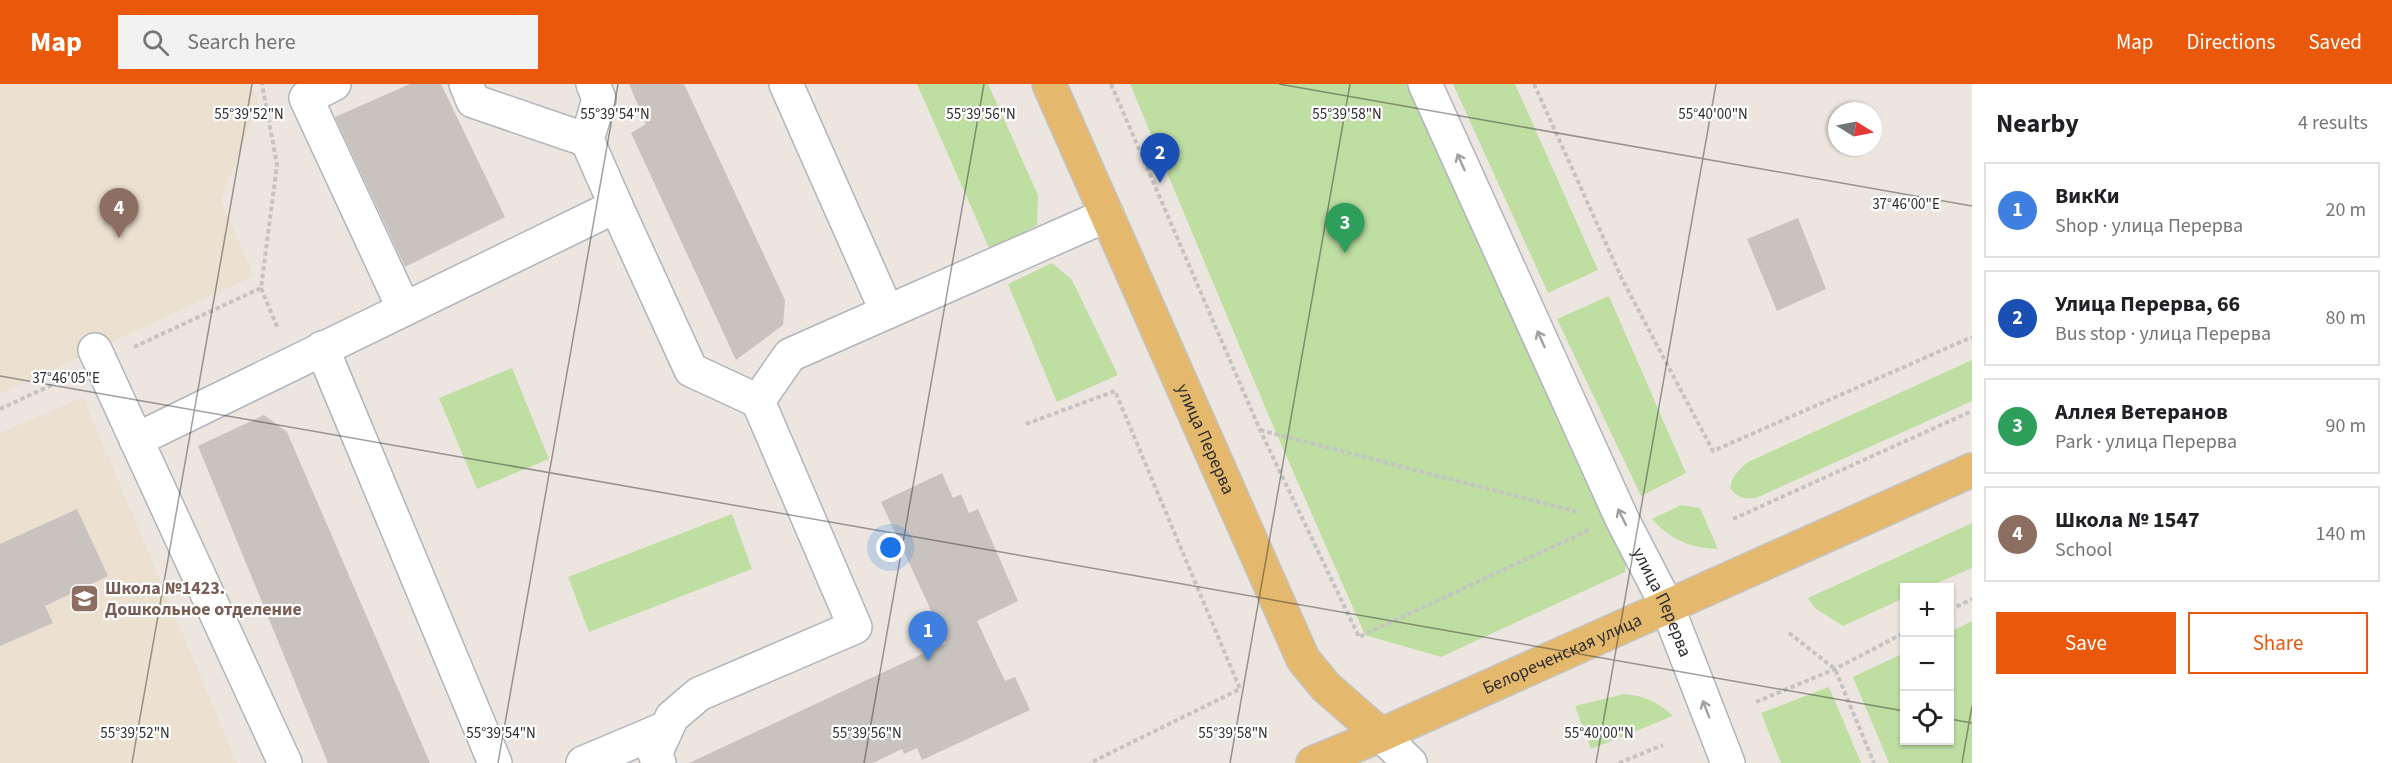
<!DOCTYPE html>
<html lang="en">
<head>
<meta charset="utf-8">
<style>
  body { margin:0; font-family:"Source Sans 3",sans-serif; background:#f2f2f2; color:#202124 }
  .controls { position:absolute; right:18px; bottom:18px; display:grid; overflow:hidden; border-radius:0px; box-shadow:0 2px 4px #0004 }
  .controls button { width:54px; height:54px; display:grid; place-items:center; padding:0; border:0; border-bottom:2px solid #e0e0e0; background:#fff; color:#202124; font:30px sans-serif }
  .compass { position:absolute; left:1828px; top:18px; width:54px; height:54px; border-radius:50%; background:#fff; box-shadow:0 2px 4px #0004; rotate:100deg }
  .you { position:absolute; left:891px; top:464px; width:21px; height:21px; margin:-15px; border:4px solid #fff; border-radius:50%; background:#1a73e8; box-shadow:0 0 0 9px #1a73e833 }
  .badge { display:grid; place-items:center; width:39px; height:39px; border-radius:50%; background:#ea580c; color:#fff; font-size:20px; font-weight:700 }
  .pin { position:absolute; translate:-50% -50px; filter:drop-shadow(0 2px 3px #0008) }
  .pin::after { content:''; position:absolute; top:32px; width:21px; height:18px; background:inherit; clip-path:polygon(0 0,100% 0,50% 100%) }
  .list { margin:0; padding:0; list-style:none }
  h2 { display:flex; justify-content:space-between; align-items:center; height:78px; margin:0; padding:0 24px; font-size:26px }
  h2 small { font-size:20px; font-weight:400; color:#757577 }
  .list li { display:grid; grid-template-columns:39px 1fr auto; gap:18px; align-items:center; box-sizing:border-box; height:96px; margin:0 12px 12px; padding:0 12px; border:2px solid #e0e0e0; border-radius:0px }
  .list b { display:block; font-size:22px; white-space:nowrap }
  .list p { margin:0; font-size:20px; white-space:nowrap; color:#757577 }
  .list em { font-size:20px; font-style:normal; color:#757577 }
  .actions { display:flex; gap:12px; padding:18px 24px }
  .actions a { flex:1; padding:14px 0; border:2px solid #ea580c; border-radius:0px; text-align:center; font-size:21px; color:#ea580c }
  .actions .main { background:#ea580c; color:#fff }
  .icon { flex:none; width:33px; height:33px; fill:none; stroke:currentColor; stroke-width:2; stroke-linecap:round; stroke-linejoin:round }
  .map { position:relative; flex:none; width:1972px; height:679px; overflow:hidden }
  header { display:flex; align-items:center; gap:36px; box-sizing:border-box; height:84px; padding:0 30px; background:#ea580c; color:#fff }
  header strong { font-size:28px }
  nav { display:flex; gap:33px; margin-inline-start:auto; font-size:21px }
  .search { width:420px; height:54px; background:#f2f2f2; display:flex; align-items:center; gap:15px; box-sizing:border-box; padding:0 21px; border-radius:0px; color:#757577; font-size:22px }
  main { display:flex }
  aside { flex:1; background:#fff }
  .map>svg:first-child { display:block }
  .education { fill:#ece0d1 }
  .green { fill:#bedea2 }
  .building { fill:#c8c3bf }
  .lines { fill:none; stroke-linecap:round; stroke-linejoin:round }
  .minor-casing { stroke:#b0b4bb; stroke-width:36 }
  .major-casing { stroke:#c4c4c4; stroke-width:36 }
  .path { stroke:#c4c4c4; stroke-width:4; stroke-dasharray:4.5 3; stroke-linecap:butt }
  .minor { stroke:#fff; stroke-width:33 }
  .major { stroke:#e5b96d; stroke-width:33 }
  .oneway { stroke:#a0a0a0 }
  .ticks { fill:none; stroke:#2c2c2c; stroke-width:1.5; stroke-opacity:0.45 }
  .labels { text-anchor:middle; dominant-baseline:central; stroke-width:4.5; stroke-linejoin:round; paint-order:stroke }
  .street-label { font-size:18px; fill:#2c2c2c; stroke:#fff }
  .education-label { font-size:18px; font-weight:bold; fill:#785e54; stroke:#fff; text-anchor:start }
  .ticks-label { font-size:15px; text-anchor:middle; fill:#2c2c2c; stroke:#fff; stroke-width:4.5; stroke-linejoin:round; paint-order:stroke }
</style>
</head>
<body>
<header>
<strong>Map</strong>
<div class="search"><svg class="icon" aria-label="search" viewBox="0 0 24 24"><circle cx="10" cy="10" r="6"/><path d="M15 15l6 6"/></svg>Search here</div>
<nav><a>Map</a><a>Directions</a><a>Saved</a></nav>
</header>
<main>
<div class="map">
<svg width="1972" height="679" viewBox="0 0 1972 679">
  <rect width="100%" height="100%" fill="#ede6e0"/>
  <!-- education -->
  <g class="education">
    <polygon points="0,0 251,0 259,18 221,116 254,192 0,310"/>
    <polygon points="83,313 237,679 0,679 0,349"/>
  </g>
  <!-- green -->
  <g class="green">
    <polygon points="917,0 988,0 1038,111 1037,141 990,166"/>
    <polygon points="1130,0 1406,0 1629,453 1625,488 1441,573 1365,551 1271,337"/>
    <polygon points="1453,0 1515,0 1598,186 1548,209"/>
    <polygon points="1052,179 1072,196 1118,291 1057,318 1008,200"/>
    <polygon points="1609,212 1686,389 1641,412 1557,235"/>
    <path d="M1972,276V317L1756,414C1744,415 1737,414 1730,404C1732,392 1739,385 1748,378Z"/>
    <polygon points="512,284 549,375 477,405 439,314"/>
    <path d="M1681,421L1700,424L1718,465C1690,464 1671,456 1652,435Z"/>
    <polygon points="732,430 752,485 589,548 568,493"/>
    <polygon points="1972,439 1972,484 1928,503 1904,504 1904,514 1843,542 1815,524 1808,514"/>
    <polygon points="1972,537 1972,679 1889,679 1853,593 1904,569 1904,656 1950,656 1950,548"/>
    <polygon points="1829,603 1861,679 1781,679 1761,629"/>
    <path d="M1624,610C1646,612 1656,617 1673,632L1591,665L1575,622Z"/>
  </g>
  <!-- building -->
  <g class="building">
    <polygon points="410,0 441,0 505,133 405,183 335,33"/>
    <polygon points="629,0 684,0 785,216 783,241 736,276 631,49 646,40"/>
    <polygon points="1798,134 1826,205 1777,227 1747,155"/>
    <polygon points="264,331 287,348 430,679 328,679 198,362"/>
    <polygon points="942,389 953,414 961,410 969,429 978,425 1018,517 977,537 1005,597 1015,593 1030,626 922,676 917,664 904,670 902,665 873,679 689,679 946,559 881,418"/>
    <polygon points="77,425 108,492 45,522 53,539 0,562 0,460"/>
  </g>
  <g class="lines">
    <defs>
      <g id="minor">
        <polyline points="334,0 306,14 404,225"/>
        <polyline points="466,0 473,17 587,56"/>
        <polyline points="593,0 599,15 587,56 616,122"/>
        <polyline points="786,0 887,228"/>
        <path id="s1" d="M1425,0L1622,435L1667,522L1728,679"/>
        <polyline points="322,264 495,679"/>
        <polyline points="95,266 285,679"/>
        <polyline points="136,356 616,122 691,286 758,317"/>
        <polyline points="1381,651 1410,679"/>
        <polyline points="583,679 666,644"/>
        <polyline points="659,679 655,670 672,633 699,610 855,543 758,317 790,271 1107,131"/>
      </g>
      <g id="major">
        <path id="s2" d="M1049,0L1303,575L1326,603L1381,651"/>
        <path id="s3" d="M1313,679L1381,651L1972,386"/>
      </g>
    </defs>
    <!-- minor casing -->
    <use href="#minor" class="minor-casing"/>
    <!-- major casing -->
    <use href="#major" class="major-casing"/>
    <!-- path -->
    <g class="path">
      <polyline points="1111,0 1260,346 1359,553 1589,446"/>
      <polyline points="1534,0 1622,195 1713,367 1972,253"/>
      <polyline points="261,204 278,245"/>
      <polyline points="134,263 261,204 277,81 262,0"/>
      <polyline points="0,325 67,294"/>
      <polyline points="1026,340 1115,307 1240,605 1090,679"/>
      <polyline points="1260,346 1578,428"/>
      <polyline points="1733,435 1972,327"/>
      <polyline points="1950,526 1972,515"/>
      <polyline points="1789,549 1835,585 1874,679"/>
      <polyline points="1756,618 1835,585 1904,549"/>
      <polyline points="1619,679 1663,661"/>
    </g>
    <!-- minor -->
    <use href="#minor" class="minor"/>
    <!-- major -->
    <use href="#major" class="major"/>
  </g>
  <!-- one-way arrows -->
  <defs><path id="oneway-shaft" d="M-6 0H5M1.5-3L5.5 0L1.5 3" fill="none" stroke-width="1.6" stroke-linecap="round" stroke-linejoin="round" transform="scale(1.5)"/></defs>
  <g class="oneway">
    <use href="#oneway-shaft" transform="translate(1461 78) rotate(-114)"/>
    <use href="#oneway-shaft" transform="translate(1541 255) rotate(-114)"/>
    <use href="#oneway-shaft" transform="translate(1622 433) rotate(-116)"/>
    <use href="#oneway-shaft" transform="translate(1706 625) rotate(-111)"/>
  </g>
  <!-- ticks -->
  <path class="ticks" d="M1279,0L1972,122M0,292L1904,627M1950,635L1972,639M132,679L252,0M498,679L618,0M864,679L984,0M1230,679L1350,0M1596,679L1716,0M1962,679L1972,622"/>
  <!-- icons -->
  <defs>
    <symbol id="school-square" viewBox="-11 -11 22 22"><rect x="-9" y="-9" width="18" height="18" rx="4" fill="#8d6e63" stroke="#fff"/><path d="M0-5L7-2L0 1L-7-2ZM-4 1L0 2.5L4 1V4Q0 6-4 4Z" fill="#fff"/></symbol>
  </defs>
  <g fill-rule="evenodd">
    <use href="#school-square" x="68" y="498" width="33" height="33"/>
  </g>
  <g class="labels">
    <!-- street labels -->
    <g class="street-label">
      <text stroke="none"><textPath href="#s2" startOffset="388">улица Перерва</textPath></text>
      <text stroke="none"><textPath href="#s1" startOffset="570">улица Перерва</textPath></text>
      <text stroke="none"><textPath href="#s3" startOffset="272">Белореченская улица</textPath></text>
    </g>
    <!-- education labels -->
    <g class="education-label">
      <text x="105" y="504">Школа №1423.<tspan x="105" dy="21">Дошкольное отделение</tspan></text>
    </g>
  </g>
  <g class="ticks-label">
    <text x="249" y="35">55°39'52"N</text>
    <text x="615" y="35">55°39'54"N</text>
    <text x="981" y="35">55°39'56"N</text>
    <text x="1347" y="35">55°39'58"N</text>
    <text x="1713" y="35">55°40'00"N</text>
    <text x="1906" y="125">37°46'00"E</text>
    <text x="66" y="299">37°46'05"E</text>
    <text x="135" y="654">55°39'52"N</text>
    <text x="501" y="654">55°39'54"N</text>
    <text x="867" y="654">55°39'56"N</text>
    <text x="1233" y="654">55°39'58"N</text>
    <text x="1599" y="654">55°40'00"N</text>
  </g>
</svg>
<div class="controls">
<button>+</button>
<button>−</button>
<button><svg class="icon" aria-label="locate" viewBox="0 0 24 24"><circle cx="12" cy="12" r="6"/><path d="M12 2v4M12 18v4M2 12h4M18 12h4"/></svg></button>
</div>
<svg class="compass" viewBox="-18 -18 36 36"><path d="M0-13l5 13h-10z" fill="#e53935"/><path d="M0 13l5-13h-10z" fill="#757577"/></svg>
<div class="you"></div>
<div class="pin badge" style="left:928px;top:577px;background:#3f7fe0">1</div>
<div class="pin badge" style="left:1160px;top:99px;background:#1a4fb4">2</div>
<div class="pin badge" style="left:1345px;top:169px;background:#2e9e5b">3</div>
<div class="pin badge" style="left:119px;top:154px;background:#8d6e63">4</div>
</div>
<aside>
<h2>Nearby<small>4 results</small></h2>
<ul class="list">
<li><span class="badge" style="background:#3f7fe0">1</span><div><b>ВикКи</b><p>Shop · улица Перерва</p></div><em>20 m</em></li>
<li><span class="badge" style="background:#1a4fb4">2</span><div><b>Улица Перерва, 66</b><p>Bus stop · улица Перерва</p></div><em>80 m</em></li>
<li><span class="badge" style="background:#2e9e5b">3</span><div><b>Аллея Ветеранов</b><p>Park · улица Перерва</p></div><em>90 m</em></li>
<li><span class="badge" style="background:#8d6e63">4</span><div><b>Школа № 1547</b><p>School</p></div><em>140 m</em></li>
</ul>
<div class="actions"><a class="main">Save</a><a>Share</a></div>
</aside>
</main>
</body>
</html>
